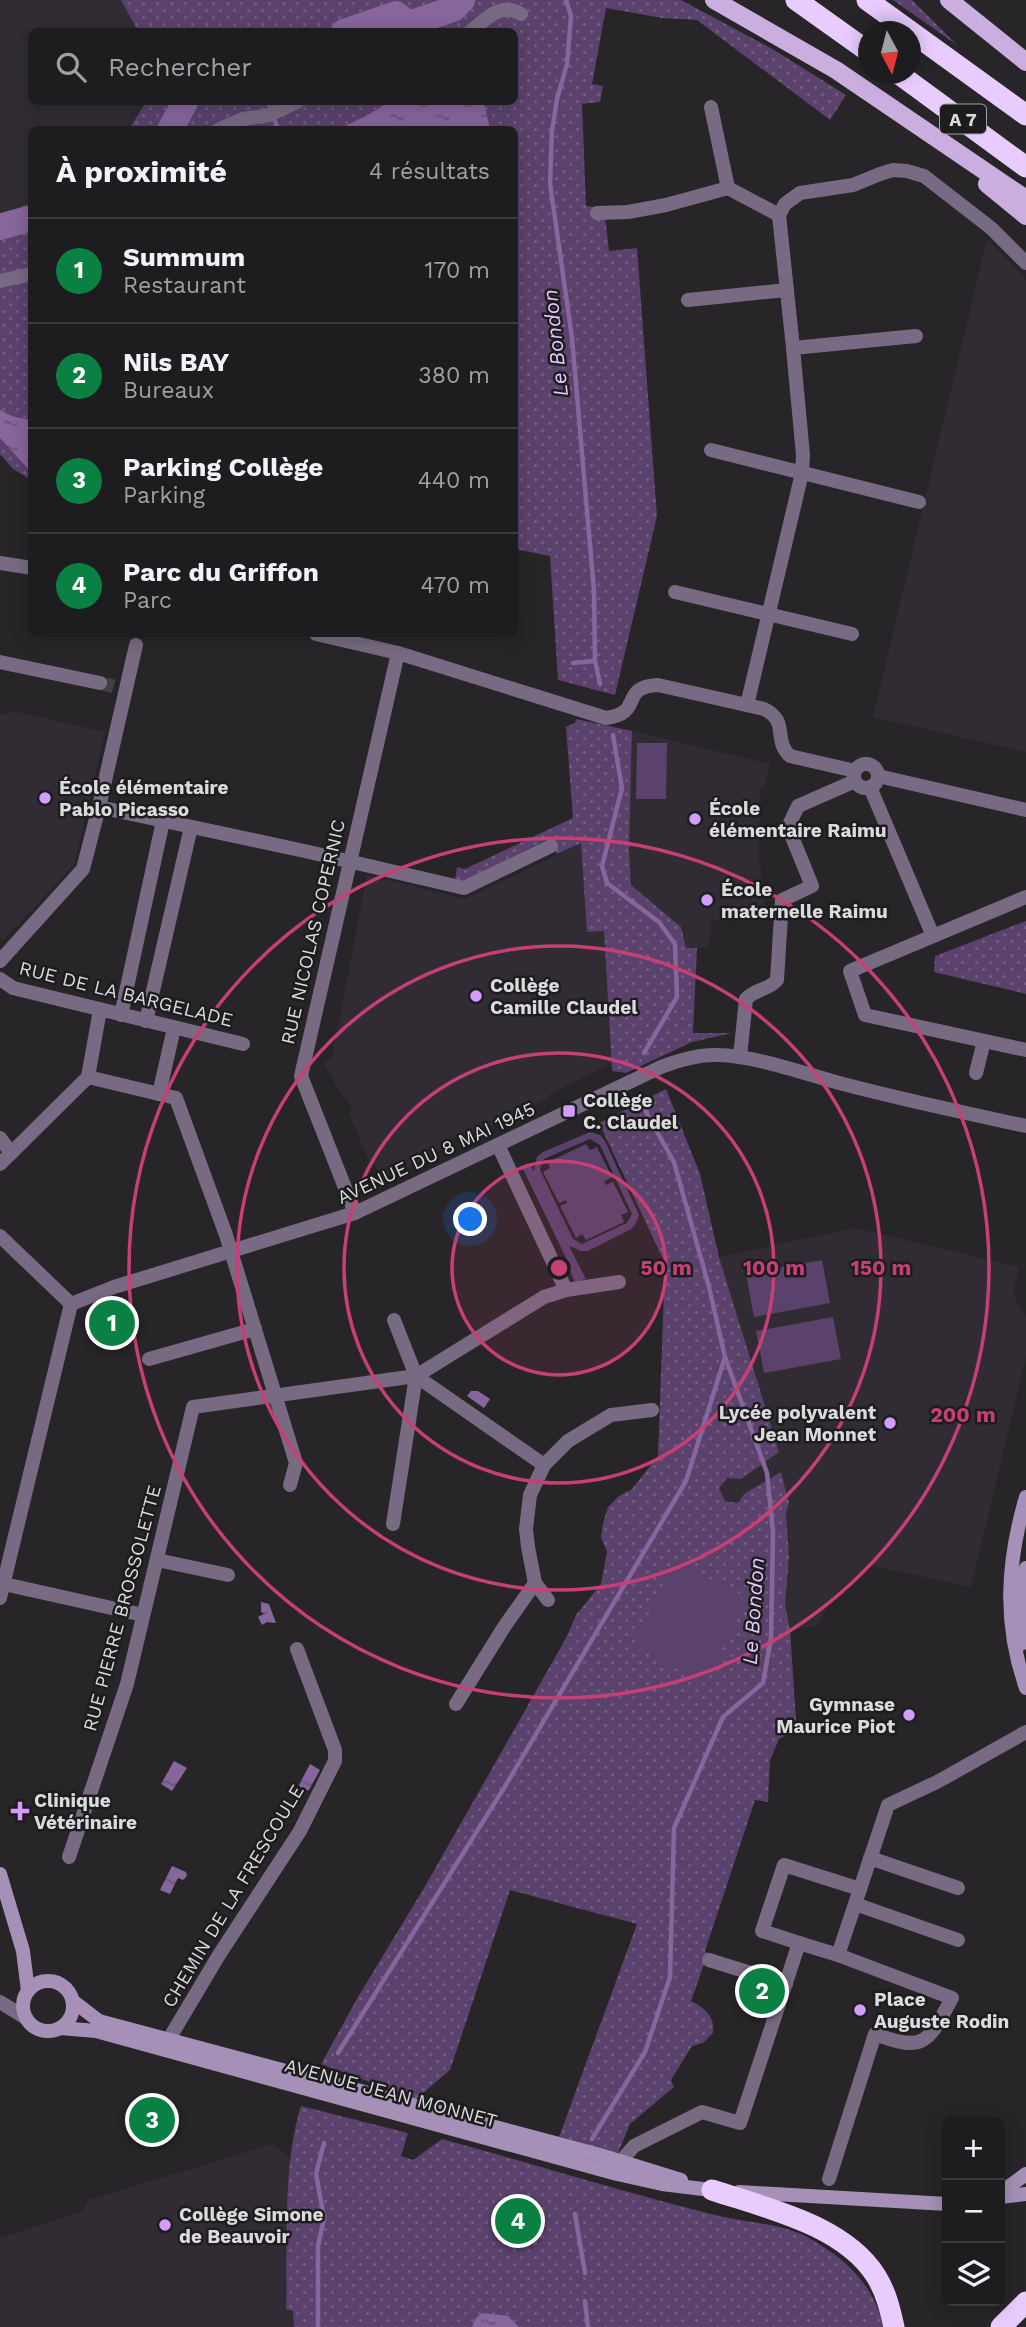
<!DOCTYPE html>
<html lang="fr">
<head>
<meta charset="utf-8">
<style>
  body { margin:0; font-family:"Work Sans",sans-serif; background:#2a292b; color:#f1f3f6 }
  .controls { position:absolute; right:21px; bottom:21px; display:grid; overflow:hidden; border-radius:10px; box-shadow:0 4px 18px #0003 }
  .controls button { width:63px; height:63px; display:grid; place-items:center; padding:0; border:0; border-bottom:2px solid #3b3a3c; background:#1d1c1e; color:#f1f3f6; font:35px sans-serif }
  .compass { position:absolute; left:858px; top:21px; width:63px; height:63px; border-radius:50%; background:#1d1c1e; box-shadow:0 4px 18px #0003; rotate:173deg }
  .you { position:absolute; left:471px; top:1220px; width:24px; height:24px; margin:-18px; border:5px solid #fff; border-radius:50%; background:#1a73e8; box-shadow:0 0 0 10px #1a73e833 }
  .badge { display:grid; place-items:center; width:46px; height:46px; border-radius:50%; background:#0b8043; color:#fff; font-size:23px; font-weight:700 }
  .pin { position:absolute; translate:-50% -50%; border:4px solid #fff; box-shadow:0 2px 7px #0006 }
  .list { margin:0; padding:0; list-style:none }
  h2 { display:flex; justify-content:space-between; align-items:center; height:91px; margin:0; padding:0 28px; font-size:30px }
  h2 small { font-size:23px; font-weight:400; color:#a0a1a4 }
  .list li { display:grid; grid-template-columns:46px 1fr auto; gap:21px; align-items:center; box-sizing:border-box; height:105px; padding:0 28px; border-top:2px solid #3b3a3c }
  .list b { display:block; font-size:26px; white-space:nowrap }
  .list p { margin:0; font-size:23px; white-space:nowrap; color:#a0a1a4 }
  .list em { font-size:23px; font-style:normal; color:#a0a1a4 }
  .icon { flex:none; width:38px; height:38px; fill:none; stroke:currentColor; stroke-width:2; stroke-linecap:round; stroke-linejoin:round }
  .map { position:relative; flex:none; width:1026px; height:2327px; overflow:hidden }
  .search { position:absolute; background:#1d1c1e; box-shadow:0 4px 18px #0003; left:28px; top:28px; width:490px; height:77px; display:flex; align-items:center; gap:18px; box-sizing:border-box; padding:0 24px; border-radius:10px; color:#a0a1a4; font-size:26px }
  .panel { position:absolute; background:#1d1c1e; box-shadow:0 4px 18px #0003; left:28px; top:126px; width:490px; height:511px; border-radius:10px }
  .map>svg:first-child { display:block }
  .built { fill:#312c34 }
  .green { fill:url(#green-dots) }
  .pitch { fill:#5b426c; fill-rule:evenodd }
  .water { fill:url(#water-ripples) }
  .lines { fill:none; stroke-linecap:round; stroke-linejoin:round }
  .stream { stroke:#86669d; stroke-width:4.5 }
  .river { stroke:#86669d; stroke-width:26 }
  .street-tunnel { stroke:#424043; stroke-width:14; stroke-dasharray:14 7; stroke-linecap:butt }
  .street { stroke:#786a82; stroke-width:14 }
  .secondary { stroke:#a690b7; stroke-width:14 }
  .primary { stroke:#cbaee0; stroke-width:18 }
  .highway { stroke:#e8ccfd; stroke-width:21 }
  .ring { fill:none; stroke:#c73f75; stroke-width:3.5 }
  .poi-dot { fill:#d49cfb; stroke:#1d1c1e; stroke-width:2.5 }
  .labels { text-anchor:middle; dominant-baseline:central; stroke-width:5; stroke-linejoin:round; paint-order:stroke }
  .shield { fill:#1d1c1e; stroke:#a2a1a3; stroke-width:2 }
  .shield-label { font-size:18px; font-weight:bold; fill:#dbdadc }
  .poi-label { font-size:19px; font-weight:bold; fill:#dbdadc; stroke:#1d1c1e; text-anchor:start }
  .street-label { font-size:19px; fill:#dbdadc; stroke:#1d1c1e }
  .water-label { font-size:21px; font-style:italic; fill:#e4c8f9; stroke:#1d1c1e }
  .centre { fill:#c73f75; stroke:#1d1c1e; stroke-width:3.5 }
  .ring-label { font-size:21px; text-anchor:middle; font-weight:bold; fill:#c73f75; stroke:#1d1c1e; stroke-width:5; stroke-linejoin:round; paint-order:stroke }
</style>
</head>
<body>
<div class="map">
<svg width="1026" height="2327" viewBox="0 0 1026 2327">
  <defs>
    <pattern id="green-dots" width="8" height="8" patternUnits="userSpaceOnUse" patternTransform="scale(1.75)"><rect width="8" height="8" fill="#5b426c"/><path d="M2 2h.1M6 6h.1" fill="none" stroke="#725d80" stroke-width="1.8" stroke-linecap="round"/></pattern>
    <pattern id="water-ripples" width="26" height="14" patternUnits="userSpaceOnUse" patternTransform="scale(1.75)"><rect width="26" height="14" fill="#86669d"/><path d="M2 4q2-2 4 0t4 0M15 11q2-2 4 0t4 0" fill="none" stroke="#675574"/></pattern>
  </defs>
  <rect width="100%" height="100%" fill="#272528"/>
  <!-- built -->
  <g class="built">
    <polygon points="0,0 121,0 138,31 32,32 32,102 146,102 129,129 32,130 31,204 0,213"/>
    <polygon points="987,239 1026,280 1026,752 873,717"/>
    <polygon points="13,711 105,732 74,865 3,940 0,937 0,715"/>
    <polygon points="632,731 770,764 764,788 760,789 759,866 761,867 761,889 764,890 765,920 711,920 711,934 707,948 686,948 681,927 631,885 629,850"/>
    <polygon points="582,843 587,931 604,930 611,1063 549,1095 550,1097 490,1126 491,1128 469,1136 448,1139 445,1149 387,1177 368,1159 349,1113 353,1109 338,1089 324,1063 332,1059 367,875 465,899"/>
    <polygon points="855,1228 1019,1267 1013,1295 1026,1316 1026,1357 971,1587 869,1565 832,1596 818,1626 790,1630 785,1604 789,1557 786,1513 789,1503 781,1472 744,1494 738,1503 725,1501 719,1488 727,1477 779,1452 719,1257"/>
    <polygon points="273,2144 290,2158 286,2309 293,2311 294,2327 0,2327 0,2238 83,2211 88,2200"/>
  </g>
  <!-- green -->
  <g class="green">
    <polygon points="121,0 681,0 774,50 846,95 830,120 697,20 662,18 606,8 592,84 603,86 600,102 582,104 586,206 604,208 609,251 637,248 657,516 615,695 558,680 550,556 515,549 514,130 129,129 146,102 514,102 514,32 138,31"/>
    <polygon points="893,0 912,0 957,45"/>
    <polygon points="31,204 31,480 13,469 0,454 0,213"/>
    <polygon points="576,719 632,731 629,850 631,885 681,927 686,948 697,948 693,1033 732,1033 692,1042 626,1073 612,1071 604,931 587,932 581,843 557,854 550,838 464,881 455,880 457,867 465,869 573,818 566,727 575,723"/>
    <polygon points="1026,921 1026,994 934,972 935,956"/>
    <path d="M666,1089L700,1174L719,1257L779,1452L741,1479L727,1478L719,1488L725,1501L738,1503L744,1494L781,1472L789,1503L786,1513L789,1557L785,1604L790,1630L796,1720L790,1733L779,1739L770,1760L768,1802L755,1800L705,1951L708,1953L691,2001C705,2008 715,2016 713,2033L703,2043L692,2046L671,2080L674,2087L630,2124L618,2153L559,2137L637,1924L510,1890L450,2070L416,2099L321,2064L358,1997L424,1888L506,1744L566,1638L576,1615L601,1584L607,1552L601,1537L603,1523L608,1507L619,1496L632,1489L658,1456L665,1263L599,1123Z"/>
    <path d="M301,2106L408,2133L401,2156L413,2160L442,2139C534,2164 626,2193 719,2216C748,2223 780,2223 807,2237C844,2257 875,2285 883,2327H294L293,2311L286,2309C288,2245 282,2166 301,2106Z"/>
  </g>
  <!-- pitch -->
  <g class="pitch">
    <polygon points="637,743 667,743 666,799 636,799"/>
    <path d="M590,1132L600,1135L605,1141L639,1215L635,1225L631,1229L588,1251H581L569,1246L586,1279L575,1282L566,1263L568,1262L523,1169L530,1165L534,1171L537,1157L543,1152ZM590,1139L600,1145L632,1214L627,1223L582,1244L573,1239L540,1170L542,1161L546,1158Z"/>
    <polygon points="586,1144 590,1150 597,1147 612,1177 604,1181 606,1185 613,1182 628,1212 621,1215 624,1222 586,1240 582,1234 576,1238 560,1206 567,1203 566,1200 559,1203 543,1172 550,1168 548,1162"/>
    <polygon points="822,1260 830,1303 754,1317 746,1274"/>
    <polygon points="833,1317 841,1359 764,1373 756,1331"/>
    <polygon points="674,1561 748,1598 704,1683 634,1646"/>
  </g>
  <!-- water -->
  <g class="water">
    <polygon points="389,102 484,102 490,129 339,129 368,115"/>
    <polygon points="0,410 11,416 31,420 31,472 0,438"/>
    <polygon points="471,1391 478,1391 490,1399 484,1408 467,1396"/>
    <polygon points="261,1602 269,1604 276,1623 267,1622 262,1625 258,1617 264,1614 261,1612"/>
    <polygon points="174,1761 187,1768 172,1791 161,1784"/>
    <polygon points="310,1764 320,1770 309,1790 303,1791 299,1785"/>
    <polygon points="172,1866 186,1872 187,1876 183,1880 178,1878 170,1894 160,1890"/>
    <polygon points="482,2313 508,2316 519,2327 472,2327 475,2319"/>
  </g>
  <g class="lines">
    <!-- stream -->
    <g class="stream">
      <polyline points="566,0 571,16 567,64 557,99 552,131 550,183 572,338 594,591 595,661 600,684"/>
      <polyline points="267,102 269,105"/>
      <polyline points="274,118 278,130"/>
      <polyline points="573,663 595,661"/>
      <polyline points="613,735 622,788 602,866 607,883 659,922 675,944 677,997 644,1053"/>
      <polyline points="338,2053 504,1788 686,1481 725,1357"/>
      <polyline points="592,2139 645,2052 670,1977 674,1828 723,1717 763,1683 771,1638 773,1532 767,1473 725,1357 709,1287 674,1162 647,1114 643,1102"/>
      <polyline points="575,2214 585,2273"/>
      <polyline points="585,2301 588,2327"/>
      <polyline points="318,2327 318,2246 324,2218 316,2174 324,2143"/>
    </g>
    <!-- river -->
    <g class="river">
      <polyline points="344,32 396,14 408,24 453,9 462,0"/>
      <polyline points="170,130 185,102"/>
      <polyline points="0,227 32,218"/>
    </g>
    <!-- street-tunnel -->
    <polyline class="street-tunnel" points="100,683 115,687"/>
    <!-- street -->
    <g class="street">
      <path d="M470,32C485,20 501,1 521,14"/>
      <polyline points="711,107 728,188"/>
      <polyline points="218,130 243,119 269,115 297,102"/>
      <polyline points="597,213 628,212 666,205 728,188 779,215 785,204 800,193 853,185 880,174 893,170 907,171 924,176 991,228 1026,263"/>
      <polyline points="0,281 32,274"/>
      <polyline points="688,300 787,290"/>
      <polyline points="793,348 916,336"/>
      <polyline points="711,450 919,502"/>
      <polyline points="0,563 32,568"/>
      <polyline points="675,592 852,634"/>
      <path d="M316,634L398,653L606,718C645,713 618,687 658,685L764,709C790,722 772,739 790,756L855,771"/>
      <polyline points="0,662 100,683"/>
      <polyline points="747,705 802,473 803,455 793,348 779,215"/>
      <circle cx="866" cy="776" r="12"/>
      <polyline points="878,776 1026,810"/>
      <polyline points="870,787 933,936"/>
      <polyline points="99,807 309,852 464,888 551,846"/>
      <polyline points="1026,897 850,971 865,1015 1026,1050"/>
      <polyline points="0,961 83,869 99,807 136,645"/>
      <polyline points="0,979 13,988 243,1044"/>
      <polyline points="121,1015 163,821"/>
      <polyline points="146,1021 191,827"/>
      <path d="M740,1057L746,999C755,989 769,990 777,980L782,900L812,886L788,827L798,806L855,781"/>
      <polyline points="976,1073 984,1041"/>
      <polyline points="88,1077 100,1010"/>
      <polyline points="159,1094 174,1028"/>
      <polyline points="0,1138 11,1153"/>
      <polyline points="498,1145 566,1290"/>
      <polyline points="0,1164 88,1077 176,1098 226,1235 296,1463 290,1485"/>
      <polyline points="355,1213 301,1076 398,653"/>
      <polyline points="0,1236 71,1304"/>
      <path d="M71,1304L114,1287L355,1213L661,1067C679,1060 698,1054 718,1055C757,1056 805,1074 843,1084C904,1100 965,1113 1026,1126"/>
      <polyline points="394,1320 416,1376 544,1465"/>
      <polyline points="149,1359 255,1329"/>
      <polyline points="393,1524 416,1376"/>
      <polyline points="157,1560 228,1575"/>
      <polyline points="0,1583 143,1615"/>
      <polyline points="0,1598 71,1304"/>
      <polyline points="548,1600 535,1583 528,1547 526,1529 530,1495 544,1465 568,1441 611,1415 652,1410"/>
      <polyline points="456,1704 504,1627 535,1583"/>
      <polyline points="69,1857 127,1684 193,1407 416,1376 544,1297 566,1290 619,1282"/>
      <polyline points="870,1858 958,1888"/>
      <polyline points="855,1904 958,1940"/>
      <polyline points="799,1943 762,1931 784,1865 860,1889"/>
      <polyline points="838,1955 888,1805 937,1782 1026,1732"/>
      <polyline points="709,1960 786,1984"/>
      <polyline points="0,2002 26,2018"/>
      <polyline points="163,2049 219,1955 300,1831 335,1761 335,1750 297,1649"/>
      <path d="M621,2161L634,2146L702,2112L740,2123L799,1943L838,1955L952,1998C929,2040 926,2054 875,2034L829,2179"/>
    </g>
    <!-- secondary -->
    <g class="secondary">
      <path d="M1026,1497C1007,1562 1003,1623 1026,1688"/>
      <polyline points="1021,1644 1022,1584 1026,1568"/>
      <polyline points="0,1874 23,1951 28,1991"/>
      <circle cx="48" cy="2006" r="25"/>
      <polyline points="73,2001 99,2021 600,2155 681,2180"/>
      <polyline points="60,2028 96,2031 617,2174 662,2184 719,2191"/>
      <polyline points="739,2192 947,2204"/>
      <polyline points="1000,2193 1026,2174"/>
      <polyline points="1000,2197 1026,2194"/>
    </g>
    <!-- primary -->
    <g class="primary">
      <polyline points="714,0 836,70 1026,199"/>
      <polyline points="949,0 1026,62"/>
      <polyline points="987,184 1026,216"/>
    </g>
    <!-- highway -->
    <g class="highway">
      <polyline points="796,0 869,52"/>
      <polyline points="867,0 1026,115"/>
      <polyline points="899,74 1026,167"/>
      <path d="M712,2190C766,2208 844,2225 876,2276C886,2292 890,2309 894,2327"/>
      <polyline points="1001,2327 1026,2302"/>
    </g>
  </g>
  <!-- distance rings -->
  <circle cx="559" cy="1268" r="107" fill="#c73f75" fill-opacity=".12"/>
  <g class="ring">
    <circle cx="559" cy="1268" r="107"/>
    <circle cx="559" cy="1268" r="215"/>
    <circle cx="559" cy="1268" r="322"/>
    <circle cx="559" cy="1268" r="430"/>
  </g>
  <!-- markers -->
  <g class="poi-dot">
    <circle cx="45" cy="798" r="7"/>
    <circle cx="695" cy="819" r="7"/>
    <circle cx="707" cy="900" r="7"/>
    <circle cx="476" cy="996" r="7"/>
    <rect x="562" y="1104" width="14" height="14" rx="3.5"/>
    <circle cx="890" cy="1423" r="7"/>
    <circle cx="909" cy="1715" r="7"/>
    <path d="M16.5 1800.5h7v7h7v7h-7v7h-7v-7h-7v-7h7z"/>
    <circle cx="860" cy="2010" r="7"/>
    <circle cx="165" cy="2225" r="7"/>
  </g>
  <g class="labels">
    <!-- shield labels -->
    <rect class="shield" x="940" y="104.5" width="46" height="29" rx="5"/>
    <g class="shield-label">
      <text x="963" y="119">A 7</text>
    </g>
    <!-- poi labels -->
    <g class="poi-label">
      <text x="59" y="787">École élémentaire<tspan x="59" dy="22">Pablo Picasso</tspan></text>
      <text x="709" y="808">École<tspan x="709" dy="22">élémentaire Raimu</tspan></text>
      <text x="721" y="889">École<tspan x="721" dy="22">maternelle Raimu</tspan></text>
      <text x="490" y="985">Collège<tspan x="490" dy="22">Camille Claudel</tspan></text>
      <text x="583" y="1100">Collège<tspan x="583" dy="22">C. Claudel</tspan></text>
      <text x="876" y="1412" text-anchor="end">Lycée polyvalent<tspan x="876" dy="22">Jean Monnet</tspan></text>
      <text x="895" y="1704" text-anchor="end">Gymnase<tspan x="895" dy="22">Maurice Piot</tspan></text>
      <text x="34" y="1800">Clinique<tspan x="34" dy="22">Vétérinaire</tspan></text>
      <text x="874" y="1999">Place<tspan x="874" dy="22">Auguste Rodin</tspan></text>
      <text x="179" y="2214">Collège Simone<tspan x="179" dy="22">de Beauvoir</tspan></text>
    </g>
    <!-- street labels -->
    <g class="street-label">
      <text transform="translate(313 932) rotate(-77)">RUE NICOLAS COPERNIC</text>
      <text transform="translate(126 994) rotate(14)">RUE DE LA BARGELADE</text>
      <text transform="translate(436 1153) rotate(-25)">AVENUE DU 8 MAI 1945</text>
      <text transform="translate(122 1608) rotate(-75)">RUE PIERRE BROSSOLETTE</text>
      <text transform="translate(233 1896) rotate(-59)">CHEMIN DE LA FRESCOULE</text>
      <text transform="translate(391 2093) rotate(15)">AVENUE JEAN MONNET</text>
    </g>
    <!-- water labels -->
    <g class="water-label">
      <text transform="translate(555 343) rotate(-96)">Le Bondon</text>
      <text transform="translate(753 1611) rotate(-86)">Le Bondon</text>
    </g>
  </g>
  <circle cx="559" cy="1268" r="10" class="centre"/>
  <g class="ring-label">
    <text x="666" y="1275">50 m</text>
    <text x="774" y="1275">100 m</text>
    <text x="881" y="1275">150 m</text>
    <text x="963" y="1422">200 m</text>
  </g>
</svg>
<div class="controls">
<button>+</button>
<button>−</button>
<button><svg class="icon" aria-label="layers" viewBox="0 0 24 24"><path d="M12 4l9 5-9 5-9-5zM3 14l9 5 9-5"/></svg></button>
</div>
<svg class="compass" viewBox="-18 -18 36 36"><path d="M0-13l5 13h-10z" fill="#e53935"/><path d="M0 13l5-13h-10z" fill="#a0a1a4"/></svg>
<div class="you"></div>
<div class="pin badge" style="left:112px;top:1323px">1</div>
<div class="pin badge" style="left:762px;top:1991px">2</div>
<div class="pin badge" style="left:152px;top:2120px">3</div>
<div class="pin badge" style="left:518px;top:2221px">4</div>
<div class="search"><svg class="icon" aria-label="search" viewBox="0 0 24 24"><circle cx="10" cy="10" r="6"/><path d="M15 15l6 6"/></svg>Rechercher</div>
<section class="panel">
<h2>À proximité<small>4 résultats</small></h2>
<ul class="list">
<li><span class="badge">1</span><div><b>Summum</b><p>Restaurant</p></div><em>170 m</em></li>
<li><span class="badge">2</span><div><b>Nils BAY</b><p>Bureaux</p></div><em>380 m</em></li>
<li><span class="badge">3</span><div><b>Parking Collège</b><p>Parking</p></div><em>440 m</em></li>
<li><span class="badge">4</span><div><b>Parc du Griffon</b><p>Parc</p></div><em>470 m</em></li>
</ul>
</section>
</div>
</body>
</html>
